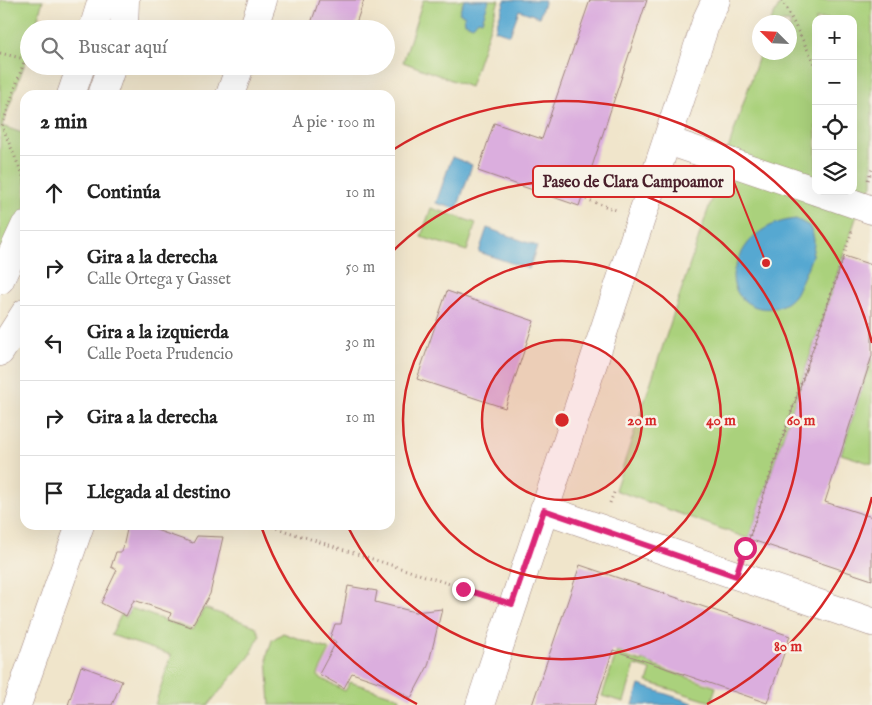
<!DOCTYPE html>
<html lang="es">
<head>
<meta charset="utf-8">
<style>
  body { margin:0; font-family:"IM FELL English",serif; background:#f6f6f6; color:#222 }
  .controls { position:absolute; right:15px; top:15px; display:grid; overflow:hidden; border-radius:10px; box-shadow:0 5px 20px #0002 }
  .controls button { width:45px; height:45px; display:grid; place-items:center; padding:0; border:0; border-bottom:1px solid #e0e0e0; background:#fff; color:#222; font:25px sans-serif }
  .compass { position:absolute; left:752px; top:15px; width:45px; height:45px; border-radius:50%; background:#fff; box-shadow:0 5px 20px #0002; rotate:294deg }
  .stop { position:absolute; width:15px; height:15px; margin:-11px; border:4px solid #db2777; border-radius:50%; background:#fff }
  .stop.end { background:#db2777; border-color:#fff; box-shadow:0 1px 5px #0008 }
  .list { margin:0; padding:0; list-style:none }
  h2 { display:flex; justify-content:space-between; align-items:center; height:65px; margin:0; padding:0 20px; font-size:21px }
  h2 small { font-size:16px; font-weight:400; color:#767676 }
  .list li { display:grid; grid-template-columns:32px 1fr auto; gap:15px; align-items:center; box-sizing:border-box; height:75px; padding:0 20px; border-top:1px solid #e0e0e0 }
  .list b { display:block; font-size:19px; white-space:nowrap }
  .list p { margin:0; font-size:16px; white-space:nowrap; color:#767676 }
  .list em { font-size:16px; font-style:normal; color:#767676 }
  .icon { flex:none; width:28px; height:28px; fill:none; stroke:currentColor; stroke-width:2; stroke-linecap:round; stroke-linejoin:round }
  .map { position:relative; flex:none; width:872px; height:705px; overflow:hidden }
  .search { position:absolute; background:#fff; box-shadow:0 5px 20px #0002; left:20px; top:20px; width:375px; height:55px; display:flex; align-items:center; gap:12px; box-sizing:border-box; padding:0 18px; border-radius:28px; color:#767676; font-size:19px }
  .panel { position:absolute; background:#fff; box-shadow:0 5px 20px #0002; left:20px; top:90px; width:375px; height:440px; border-radius:15px }
  .map>svg:first-child { display:block }
  .green { fill:#aad17b; stroke:#7a7853; fill-rule:evenodd }
  .water { fill:#57a8d1; stroke:#50647e }
  .building { fill:#dbaede }
  .lines { fill:none; stroke-linecap:round; stroke-linejoin:round }
  .minor-casing { stroke:#9d827b; stroke-width:29 }
  .major-casing { stroke:#9d827b; stroke-width:29 }
  .path { stroke:#9d827b; stroke-width:3; stroke-dasharray:1 4; stroke-linecap:butt }
  .minor { stroke:#fff; stroke-width:28 }
  .major { stroke:#fff; stroke-width:28 }
  .route { stroke:#db2777; stroke-width:6 }
  .ring { fill:none; stroke:#d62828; stroke-width:2.5 }
  .centre { fill:#d62828; stroke:#f7f3e8; stroke-width:2.5 }
  .ring-label { font-size:15px; text-anchor:middle; font-weight:bold; fill:#d62828; stroke:#f7f3e8; stroke-width:5; stroke-linejoin:round; paint-order:stroke }
  .leader { fill:none; stroke:#d62828; stroke-width:2 }
  .callout-dot { fill:#d62828; stroke:#f7f3e8; stroke-width:2 }
  .callout { fill:#f7f3e8; stroke:#d62828; stroke-width:2 }
  .callout-label { font-size:16px; text-anchor:middle; font-weight:bold; fill:#4a1f2b }
</style>
</head>
<body>
<div class="map">
<svg width="872" height="705" viewBox="0 0 872 705">
  <rect width="100%" height="100%" fill="#f7f3e8"/>
  <filter id="ink" filterUnits="userSpaceOnUse"><feTurbulence type="fractalNoise" baseFrequency=".02" numOctaves="2"/><feDisplacementMap in="SourceGraphic" scale="10" xChannelSelector="R" yChannelSelector="G"/><feConvolveMatrix kernelMatrix="1 2 1 2 8 2 1 2 1" color-interpolation-filters="sRGB"/></filter>
  <filter id="wash" filterUnits="userSpaceOnUse"><feTurbulence type="fractalNoise" baseFrequency=".0096" numOctaves="4" result="noise"/><feDisplacementMap in="SourceGraphic" scale="20" xChannelSelector="R" yChannelSelector="G"/><feGaussianBlur stdDeviation="1.12" result="paint"/><feColorMatrix in="noise" values="0 0 0 0 0 0 0 0 0 0 0 0 0 0 0 0 0 1.4 0 .05"/><feComposite in="paint" operator="in"/></filter>
  <g filter="url(#wash)">
    <rect width="100%" height="100%" fill="#f0e5cb"/>
    <!-- green -->
    <g class="green">
      <polygon points="0,0 43,0 35,29 29,29 29,52 2,126 25,134 25,226 0,280"/>
      <polygon points="423,0 499,0 470,87 403,62"/>
      <path d="M782,0H872V185L860,206L749,539L615,490L760,53L790,52V22H770ZM816,19H853V191H816Z"/>
      <polygon points="431,208 476,223 467,251 421,237"/>
      <polygon points="872,356 872,464 841,454"/>
      <polygon points="131,608 192,630 204,608 255,626 260,635 250,656 208,705 155,705 171,655 111,635 121,615 126,617"/>
      <polygon points="283,633 330,650 317,676 345,691 350,682 400,698 398,705 270,705 267,656 272,640"/>
      <polygon points="617,651 624,654 623,656 641,662 642,660 654,664 654,666 716,687 711,702 647,682 651,670 635,665 624,702 602,696"/>
    </g>
    <!-- water -->
    <g class="water">
      <polygon points="464,0 489,0 482,21 478,20 473,26 465,23 464,15 459,13"/>
      <polygon points="505,0 545,0 539,17 519,10 510,35 495,30"/>
      <polygon points="452,157 472,165 457,209 436,203"/>
      <path d="M796,219L809,226C811,230 814,236 814,240C815,252 807,269 802,280C799,285 797,293 793,297C773,320 732,307 733,275C733,271 736,265 738,261C748,235 769,222 796,219Z"/>
      <polygon points="487,228 537,246 529,269 479,252"/>
      <polygon points="639,685 693,703 692,705 633,705"/>
    </g>
    <g id="blocks">
      <!-- building -->
      <g class="building">
        <polygon points="319,0 364,0 354,29 309,29"/>
        <polygon points="590,0 647,0 579,206 478,171 494,123 542,139"/>
        <polygon points="844,256 872,265 872,356 825,502 872,517 872,580 749,539"/>
        <polygon points="447,291 534,321 505,408 417,379"/>
        <polygon points="128,525 158,525 156,530 193,543 197,536 223,537 210,594 191,627 169,619 171,613 134,600 126,616 101,603 117,570 111,567 116,552 122,552"/>
        <polygon points="580,565 790,636 767,703 613,650 595,705 532,705"/>
        <polygon points="348,586 377,591 375,602 415,612 442,609 428,666 411,698 390,686 352,673 344,688 319,674 336,642 330,638 335,624 341,624"/>
        <polygon points="81,666 122,681 112,705 68,705"/>
      </g>
    </g>
  </g>
  <g filter="url(#ink)">
    <use href="#blocks" fill-opacity="0" stroke="#9d827b" stroke-width="1"/>
    <g class="lines">
      <defs>
        <g id="minor">
          <polyline points="253,29 263,0"/>
          <polyline points="230,95 240,66"/>
          <polyline points="668,141 816,191"/>
          <polyline points="817,191 872,210"/>
          <polyline points="544,509 872,622"/>
          <polyline points="17,705 80,525"/>
          <polyline points="480,705 707,19 716,0"/>
        </g>
        <g id="major">
          <polyline points="93,29 102,0"/>
          <polyline points="124,29 125,0"/>
          <polyline points="71,95 81,66"/>
          <polyline points="102,95 112,66"/>
          <polyline points="0,280 25,226"/>
          <polyline points="0,352 25,313"/>
        </g>
      </defs>
      <!-- minor casing -->
      <use href="#minor" class="minor-casing"/>
      <!-- major casing -->
      <use href="#major" class="major-casing"/>
      <!-- path -->
      <g class="path">
        <polyline points="782,0 816,66"/>
        <polyline points="0,53 25,59 2,126 25,181"/>
        <polyline points="868,180 872,169"/>
        <polyline points="572,194 616,210"/>
        <polyline points="610,503 615,490"/>
        <polyline points="267,525 487,596"/>
        <polyline points="745,550 852,231"/>
      </g>
      <!-- minor -->
      <use href="#minor" class="minor"/>
      <!-- major -->
      <use href="#major" class="major"/>
    </g>
  </g>
  <g class="lines" filter="url(#ink)">
    <!-- route -->
    <polyline class="route" points="463,589 512,604 544,510 736,576 745,548"/>
  </g>
  <!-- distance rings -->
  <circle cx="562" cy="420" r="80" fill="#d62828" fill-opacity=".12"/>
  <g class="ring">
    <circle cx="562" cy="420" r="80"/>
    <circle cx="562" cy="420" r="159"/>
    <path d="M390 254A239 239 0 1 1 348 527"/>
    <path d="M872 497A319 319 0 0 1 707 704M417 704A319 319 0 0 1 261 526M391 151A319 319 0 0 1 872 343"/>
  </g>
  <circle cx="562" cy="420" r="8" class="centre"/>
  <g class="ring-label">
    <text x="642" y="425">20 m</text>
    <text x="721" y="425">40 m</text>
    <text x="801" y="425">60 m</text>
    <text x="788" y="651">80 m</text>
  </g>
  <!-- callouts -->
  <path class="leader" d="M766 263L734 182"/>
  <circle class="callout-dot" cx="766" cy="263" r="5"/>
  <rect class="callout" x="533" y="166" width="201" height="31" rx="5"/>
  <g class="callout-label">
    <text x="633" y="187">Paseo de Clara Campoamor</text>
  </g>
</svg>
<div class="controls">
<button>+</button>
<button>−</button>
<button><svg class="icon" aria-label="locate" viewBox="0 0 24 24"><circle cx="12" cy="12" r="6"/><path d="M12 2v4M12 18v4M2 12h4M18 12h4"/></svg></button>
<button><svg class="icon" aria-label="layers" viewBox="0 0 24 24"><path d="M12 4l9 5-9 5-9-5zM3 14l9 5 9-5"/></svg></button>
</div>
<svg class="compass" viewBox="-18 -18 36 36"><path d="M0-13l5 13h-10z" fill="#e53935"/><path d="M0 13l5-13h-10z" fill="#767676"/></svg>
<div class="stop" style="left:745px;top:548px"></div>
<div class="stop end" style="left:463px;top:589px"></div>
<div class="search"><svg class="icon" aria-label="search" viewBox="0 0 24 24"><circle cx="10" cy="10" r="6"/><path d="M15 15l6 6"/></svg>Buscar aquí</div>
<section class="panel">
<h2>2 min<small>A pie · 100 m</small></h2>
<ul class="list">
<li><svg class="icon" aria-label="ahead" viewBox="0 0 24 24"><path d="M12 20V5M6 11l6-6 6 6"/></svg><div><b>Continúa</b></div><em>10 m</em></li>
<li><svg class="icon" aria-label="right" viewBox="0 0 24 24"><path d="M7 20v-9h11M14 6l5 5-5 5"/></svg><div><b>Gira a la derecha</b><p>Calle Ortega y Gasset</p></div><em>50 m</em></li>
<li><svg class="icon" aria-label="left" viewBox="0 0 24 24"><path d="M17 20v-9H6M10 6l-5 5 5 5"/></svg><div><b>Gira a la izquierda</b><p>Calle Poeta Prudencio</p></div><em>30 m</em></li>
<li><svg class="icon" aria-label="right" viewBox="0 0 24 24"><path d="M7 20v-9h11M14 6l5 5-5 5"/></svg><div><b>Gira a la derecha</b></div><em>10 m</em></li>
<li><svg class="icon" aria-label="arrive" viewBox="0 0 24 24"><path d="M6 21V4h12l-3 4 3 4H6"/></svg><div><b>Llegada al destino</b></div></li>
</ul>
</section>
</div>
</body>
</html>
